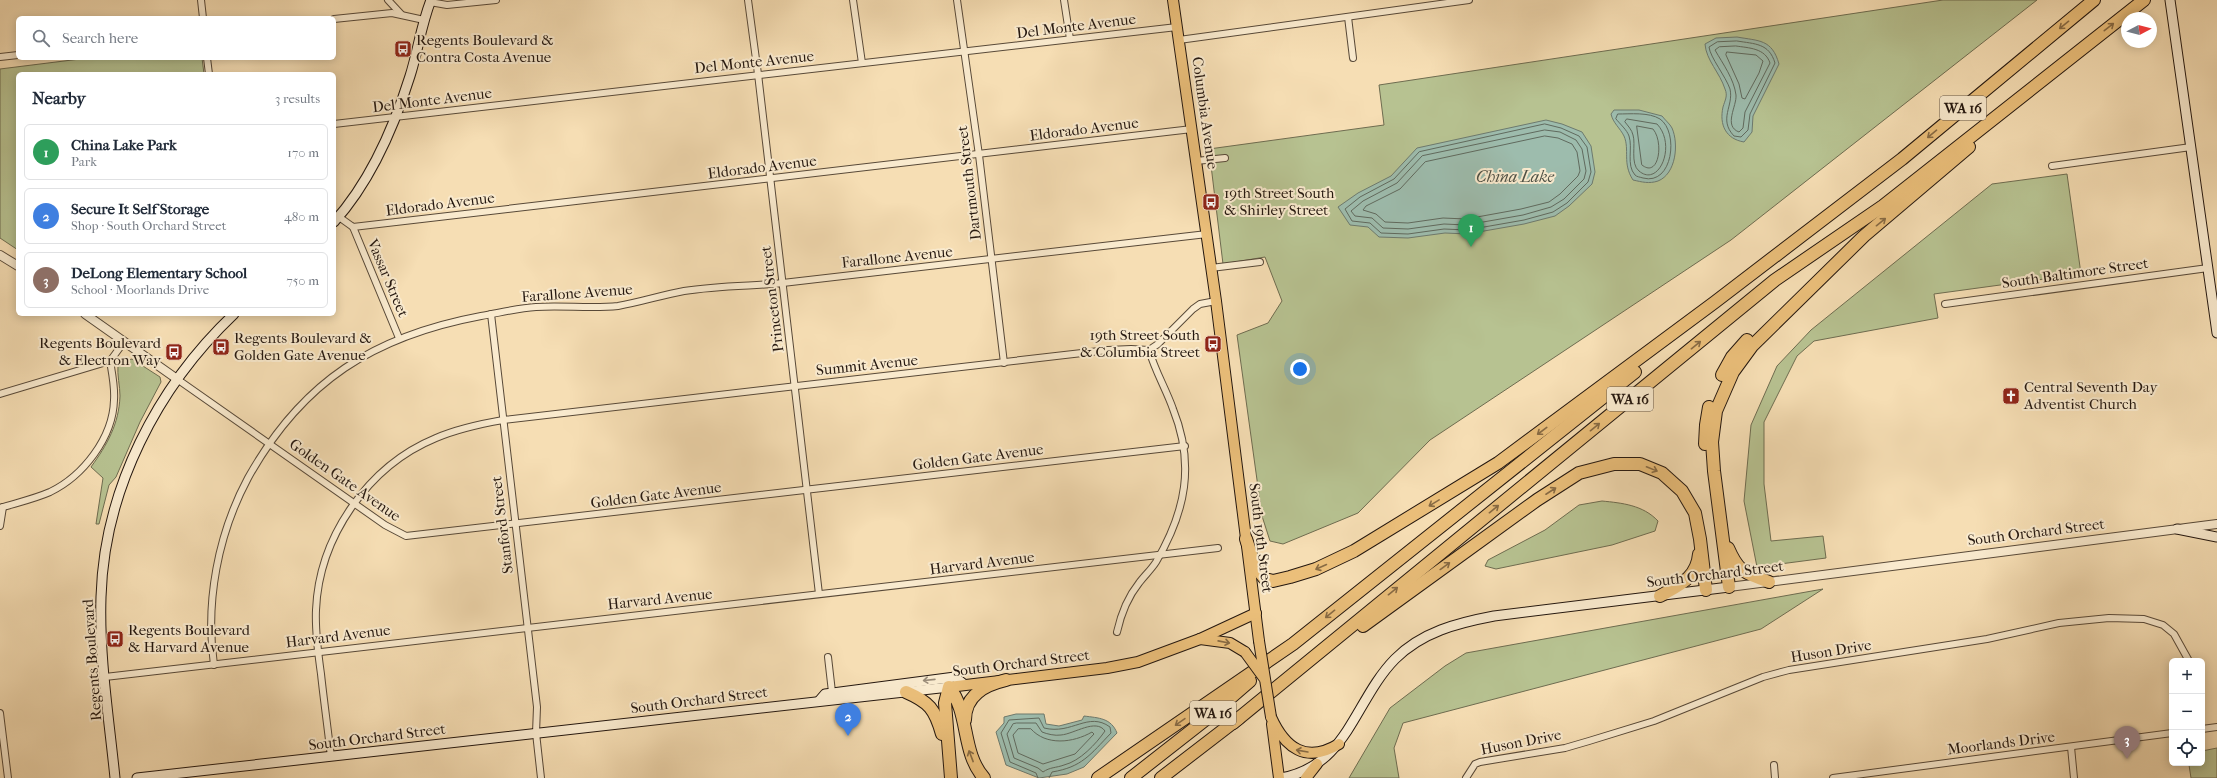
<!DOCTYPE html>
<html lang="en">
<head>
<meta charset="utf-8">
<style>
  body { margin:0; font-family:"IM FELL French Canon",serif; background:#f2f2f3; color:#1f2937 }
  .controls { position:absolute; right:12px; bottom:12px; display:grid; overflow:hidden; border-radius:6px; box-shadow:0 2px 10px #0003 }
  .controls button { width:36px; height:36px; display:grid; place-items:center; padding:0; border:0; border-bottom:1px solid #e0e1e3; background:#fff; color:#1f2937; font:20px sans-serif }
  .compass { position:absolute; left:2121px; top:12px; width:36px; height:36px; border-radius:50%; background:#fff; box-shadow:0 2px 10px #0003; rotate:83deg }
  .you { position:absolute; left:1300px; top:369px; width:14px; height:14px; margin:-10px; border:3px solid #fff; border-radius:50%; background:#1a73e8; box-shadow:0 0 0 6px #1a73e833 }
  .badge { display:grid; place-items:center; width:26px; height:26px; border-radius:50%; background:#111827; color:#fff; font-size:13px; font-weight:700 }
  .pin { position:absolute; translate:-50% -33px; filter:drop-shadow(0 1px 2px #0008) }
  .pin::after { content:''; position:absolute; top:21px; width:14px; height:12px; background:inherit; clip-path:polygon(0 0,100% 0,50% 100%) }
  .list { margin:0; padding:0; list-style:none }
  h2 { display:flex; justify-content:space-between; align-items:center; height:52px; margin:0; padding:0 16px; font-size:17px }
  h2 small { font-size:13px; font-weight:400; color:#747a83 }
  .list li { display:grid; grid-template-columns:26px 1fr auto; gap:12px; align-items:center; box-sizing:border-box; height:56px; margin:0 8px 8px; padding:0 8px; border:1px solid #e0e1e3; border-radius:6px }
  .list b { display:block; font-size:15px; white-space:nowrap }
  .list p { margin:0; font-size:13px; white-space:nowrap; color:#747a83 }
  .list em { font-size:13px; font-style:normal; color:#747a83 }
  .icon { flex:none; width:22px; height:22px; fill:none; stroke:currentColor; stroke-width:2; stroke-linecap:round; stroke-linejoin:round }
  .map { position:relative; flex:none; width:2217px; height:778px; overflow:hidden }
  .search { position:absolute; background:#fff; box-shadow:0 2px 10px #0003; left:16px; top:16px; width:320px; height:44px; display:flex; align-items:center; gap:10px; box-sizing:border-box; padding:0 14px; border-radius:6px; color:#747a83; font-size:15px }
  .panel { position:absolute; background:#fff; box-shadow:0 2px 10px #0003; left:16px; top:72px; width:320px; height:244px; border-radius:6px }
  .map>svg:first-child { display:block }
  .green { fill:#b7c291; stroke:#6e6c50 }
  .water { fill:#9dbcad; stroke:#6d7a6e }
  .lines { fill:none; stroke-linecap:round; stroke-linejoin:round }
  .shore { stroke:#606a5e; stroke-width:1 }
  .minor-casing { stroke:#584938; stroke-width:8 }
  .tertiary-casing { stroke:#584938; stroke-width:10 }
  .secondary-casing { stroke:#24170f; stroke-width:11 }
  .primary-casing { stroke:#24170f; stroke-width:12 }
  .motorway-casing { stroke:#24170f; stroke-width:14 }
  .minor { stroke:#f9eace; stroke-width:6 }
  .tertiary { stroke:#f9eace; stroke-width:8 }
  .secondary { stroke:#f9eace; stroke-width:9 }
  .primary { stroke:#ebbf7a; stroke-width:10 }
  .motorway { stroke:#ebbf7a; stroke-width:12 }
  .primary-bridge-casing { stroke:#24170f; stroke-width:12; stroke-linecap:butt }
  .primary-bridge { stroke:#ebbf7a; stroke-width:10 }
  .oneway { stroke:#886b44 }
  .oneway2 { stroke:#998b78 }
  .labels { text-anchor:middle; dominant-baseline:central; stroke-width:4; stroke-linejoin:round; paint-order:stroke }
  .shield { fill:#f9eace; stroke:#645648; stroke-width:1 }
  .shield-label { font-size:14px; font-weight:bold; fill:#24170f }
  .street-label { font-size:15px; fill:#24170f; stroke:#f9eace }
  .poi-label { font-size:15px; fill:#24170f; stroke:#f9eace; text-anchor:start }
  .water-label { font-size:16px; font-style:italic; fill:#4e5146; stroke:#f9eace }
</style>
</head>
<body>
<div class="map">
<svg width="2217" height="778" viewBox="0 0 2217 778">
  <rect width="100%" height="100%" fill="#f6deb4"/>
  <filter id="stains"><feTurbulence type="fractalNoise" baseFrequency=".005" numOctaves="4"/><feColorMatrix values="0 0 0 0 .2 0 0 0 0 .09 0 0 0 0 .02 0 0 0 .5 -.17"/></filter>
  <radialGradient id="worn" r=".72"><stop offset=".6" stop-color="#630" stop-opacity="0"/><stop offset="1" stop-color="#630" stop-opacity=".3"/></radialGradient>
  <!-- green -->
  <g class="green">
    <polygon points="1943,0 2037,0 1731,240 1430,440 1358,513 1283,544 1270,541 1262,516 1237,335 1268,323 1282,301 1265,257 1223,264 1209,149 1384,125 1379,85"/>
    <polygon points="88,58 202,58 204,74 18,74 18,250 0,238 0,69"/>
    <polygon points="2067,174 2081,274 1934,294 1938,318 1814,341 1797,356 1764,422 1764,484 1771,541 1823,536 1826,558 1757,567 1744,501 1751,425 1777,366 1811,330 1992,184"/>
    <path d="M132,359L160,377L161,382L140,422L116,477L109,485L99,524H96L103,478L91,467C107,445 119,424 120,396C120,386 117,375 118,365L121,362Z"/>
    <path d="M1602,501C1622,503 1643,505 1658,521L1655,531L1612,545L1496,569L1485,566L1488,560L1545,530L1579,505Z"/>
    <polygon points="1823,589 1761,629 1403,723 1394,748 1399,778 1349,778 1390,708 1445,666 1466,653"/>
    <polygon points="2217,748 2217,778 2191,778 2189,765 2202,763 2202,751"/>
  </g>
  <!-- water -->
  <g class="water">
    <path d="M1737,37C1759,41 1772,39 1779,64L1753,116L1752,132L1744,142C1726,139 1719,125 1723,107C1725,100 1728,96 1725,89C1720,73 1706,60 1705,44L1716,38Z"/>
    <path d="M1614,110H1639L1662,116C1665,120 1670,124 1672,128C1679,144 1676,174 1658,181C1649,184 1642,182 1633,180C1622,163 1630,150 1624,136C1620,128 1613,123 1611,114Z"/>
    <polygon points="1546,120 1562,124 1582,132 1591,146 1595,172 1592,184 1569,206 1555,216 1524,224 1467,234 1445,233 1408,238 1379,237 1368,227 1350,225 1338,207 1358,193 1391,176 1417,148"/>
    <path d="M1016,714H1044L1046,724L1059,726L1082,720L1084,716C1099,718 1111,718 1117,733L1084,767L1067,774L1039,778L1006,765L996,732L1004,723V717Z"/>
  </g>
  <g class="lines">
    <!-- shore -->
    <g class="shore">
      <path d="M1737,41C1755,44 1769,43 1775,63L1750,114L1748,130L1741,137L1734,136C1718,119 1734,106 1730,89C1726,77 1710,57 1709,47L1717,42Z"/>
      <path d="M1736,46C1749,48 1765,48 1770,63L1745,112L1743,128L1739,132C1723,126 1737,106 1736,95C1734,79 1723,64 1715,50L1719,47Z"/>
      <polygon points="1727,52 1756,55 1763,61 1759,73 1745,99 1742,98 1739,84 1726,55"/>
      <path d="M1618,114C1630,114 1649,112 1660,119C1679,132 1673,186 1643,178C1640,177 1637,177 1635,175C1626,165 1633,148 1629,136C1627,130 1620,124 1616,119Z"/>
      <path d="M1627,119L1657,124C1677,145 1659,188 1639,171C1630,164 1636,144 1633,135C1632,130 1628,126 1625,122Z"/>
      <polygon points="1545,124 1561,128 1579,136 1587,147 1591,172 1588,182 1567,203 1553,212 1524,220 1467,230 1444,229 1408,234 1381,233 1370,223 1352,221 1345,209 1360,197 1394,179 1419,152"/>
      <path d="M1637,126L1653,129C1664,142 1659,179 1642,165Z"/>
      <polygon points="1545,130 1560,132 1576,140 1582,149 1586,171 1584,179 1564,199 1551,207 1523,215 1466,225 1444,224 1408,229 1383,228 1372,218 1355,216 1351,211 1363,201 1397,183 1422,156"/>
      <polygon points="1545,136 1558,138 1572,144 1577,152 1580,171 1578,176 1560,194 1549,202 1521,209 1466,219 1443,218 1408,223 1385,222 1376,214 1363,210 1366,206 1400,189 1425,162"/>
      <path d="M1017,723H1036L1042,732C1047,734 1055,736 1061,735C1074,734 1096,718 1105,731C1096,744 1080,761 1064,765C1056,768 1050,767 1043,772L1038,768L1014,758L1007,734L1013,724Z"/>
      <path d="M1031,729C1046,746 1073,743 1092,732L1094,734L1075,754L1043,764L1018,753L1013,735L1018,729Z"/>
      <path d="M1038,778L1036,773L1010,762L1001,733L1009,720L1039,718L1044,728C1072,735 1088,711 1110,727L1111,733C1090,755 1082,767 1052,772L1049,778"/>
    </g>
    <defs>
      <g id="minor">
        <polyline points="201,0 203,18"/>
        <polyline points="388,0 401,14"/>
        <polyline points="748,0 758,74 819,594"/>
        <polyline points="853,0 862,63"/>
        <polyline points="957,0 979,155 1004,363"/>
        <polyline points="1064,0 1070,39"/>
        <polyline points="430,2 447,5 496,0"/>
        <polyline points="1348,17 1353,58"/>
        <polyline points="334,19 392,13 424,20"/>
        <polyline points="1179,40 1469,0"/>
        <polyline points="0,57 18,55"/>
        <polyline points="207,58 209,74"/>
        <polyline points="334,124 1177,27"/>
        <polyline points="1196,161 1225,158"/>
        <polyline points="2052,166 2191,147"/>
        <polyline points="339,217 353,227 1192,129"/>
        <polyline points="353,227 399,338"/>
        <polyline points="1211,268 1260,262"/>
        <polyline points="1945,304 2208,268"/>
        <polyline points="491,314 537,707 536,733 541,778"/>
        <polyline points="177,379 385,525 406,536 1185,446"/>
        <polyline points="0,394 110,361"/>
        <path d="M0,508C16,503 34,499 50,492C83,476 113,438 114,400C115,387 112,373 110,361L124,342"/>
        <polyline points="0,526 3,507"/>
        <path d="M1117,632C1121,614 1127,598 1139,583C1144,576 1151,570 1156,562C1186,511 1195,464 1173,409C1166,389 1155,371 1149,350"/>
        <polyline points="828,657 832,692"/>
        <path d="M214,665C205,602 218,534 248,478C302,381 374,336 481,316C499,313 518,308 536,307C563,305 591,309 618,306C641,302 662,295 684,291C714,286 744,286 774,284L1207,234"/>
        <polyline points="105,677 1218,548"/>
        <polyline points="0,713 8,778"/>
        <polyline points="2202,729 2217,727"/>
        <polyline points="2071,747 2074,778"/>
        <path d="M331,757C328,730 324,702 321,674C318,653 315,631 316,610C319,537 368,466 436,438C457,429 480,424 503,420L1108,350L1131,349L1149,350L1158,344L1193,309L1200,304L1216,301"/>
        <polyline points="1774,765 1775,778"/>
        <polyline points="1466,778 1475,764 1480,762 1565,748 1589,741 1654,721 1763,677 1789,670 1987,639 2059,623 2109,618 2144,619 2163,625 2174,634 2189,661"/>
        <polyline points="1833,778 2172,733"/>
      </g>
      <g id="tertiary">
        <polyline points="0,255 18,266"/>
        <polyline points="85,314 177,379"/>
        <polyline points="1729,587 2217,524"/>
      </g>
      <g id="secondary">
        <polyline points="2170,0 2217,333"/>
        <path d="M334,222C370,182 394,127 410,76C418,51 421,25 431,0"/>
        <polyline points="2177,529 2217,537"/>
        <polyline points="819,701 825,694 955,677 965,685"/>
        <path d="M115,778C109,718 99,657 101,597C104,490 157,387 234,314"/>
        <polyline points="137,778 949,687"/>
        <path d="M1281,778C1348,766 1354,701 1395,659C1422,632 1457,623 1494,616L1729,587"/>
      </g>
      <g id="primary">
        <polyline points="1173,0 1216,301 1259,641"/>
        <polyline points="1200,639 1230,643 1245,652"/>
        <polyline points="949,687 1107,668 1138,662 1200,639 1256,613"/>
        <path d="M1271,717C1285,748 1306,764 1339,744"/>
        <polyline points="1272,724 1279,778"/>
        <polyline points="1306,778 1317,764"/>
      </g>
      <g id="motorway">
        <polyline points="1722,375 1732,357 1747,340"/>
        <polyline points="1705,444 1706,425 1709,407"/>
        <polyline points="1246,539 1255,566 1265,579 1273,581 1290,577 1316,569 1354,551 1498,463 1715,302 1902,159 2094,0"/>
        <path d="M1728,548C1739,573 1744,572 1769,582"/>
        <polyline points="1729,587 1714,471 1712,442 1716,411 1733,372 1752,346 1864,236 1969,147"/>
        <path d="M1660,596C1679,585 1697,578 1699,554"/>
        <polyline points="1363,626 1537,500 1579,473 1614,464 1640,464 1662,473 1682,491 1695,513 1700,539 1706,590"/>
        <path d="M906,692C929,702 935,709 942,734"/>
        <path d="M965,720C965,695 985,685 1006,680"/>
        <polyline points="1233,723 1775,280 1883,206 2144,0"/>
        <path d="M951,778L945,703L949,687C970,713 961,752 984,778"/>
        <polyline points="1098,778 1293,644 1635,372"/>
        <polyline points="1131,778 1205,720 1250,681"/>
        <polyline points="1161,778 1239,718"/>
      </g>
    </defs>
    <!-- minor casing -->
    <use href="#minor" class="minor-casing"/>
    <!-- tertiary casing -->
    <use href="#tertiary" class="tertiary-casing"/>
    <!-- secondary casing -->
    <use href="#secondary" class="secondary-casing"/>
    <!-- primary casing -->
    <use href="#primary" class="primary-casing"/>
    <!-- motorway casing -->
    <use href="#motorway" class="motorway-casing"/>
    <!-- minor -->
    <use href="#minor" class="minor"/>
    <!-- tertiary -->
    <use href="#tertiary" class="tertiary"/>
    <!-- secondary -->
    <use href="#secondary" class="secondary"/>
    <!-- primary -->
    <use href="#primary" class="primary"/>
    <!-- motorway -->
    <use href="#motorway" class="motorway"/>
    <defs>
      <g id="primary-bridge">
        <polyline points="1259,641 1271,717"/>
        <polyline points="1245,652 1264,678"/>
      </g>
    </defs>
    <!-- primary-bridge casing -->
    <use href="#primary-bridge" class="primary-bridge-casing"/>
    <!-- primary-bridge -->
    <use href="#primary-bridge" class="primary-bridge"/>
  </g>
  <!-- one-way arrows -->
  <defs><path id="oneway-shaft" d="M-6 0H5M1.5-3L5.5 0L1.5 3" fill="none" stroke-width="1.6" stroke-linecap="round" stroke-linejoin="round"/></defs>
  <g class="oneway">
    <use href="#oneway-shaft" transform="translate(2064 25) rotate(141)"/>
    <use href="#oneway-shaft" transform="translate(2109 27) rotate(-38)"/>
    <use href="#oneway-shaft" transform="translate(1932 134) rotate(140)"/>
    <use href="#oneway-shaft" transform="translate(1881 222) rotate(-39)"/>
    <use href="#oneway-shaft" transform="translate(1696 345) rotate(-39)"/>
    <use href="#oneway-shaft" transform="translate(1595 427) rotate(-39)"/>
    <use href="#oneway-shaft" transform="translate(1542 431) rotate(143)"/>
    <use href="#oneway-shaft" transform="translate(1652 469) rotate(22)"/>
    <use href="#oneway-shaft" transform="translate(1551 491) rotate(-33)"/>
    <use href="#oneway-shaft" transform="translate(1434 503) rotate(149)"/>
    <use href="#oneway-shaft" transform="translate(1494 509) rotate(-39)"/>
    <use href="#oneway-shaft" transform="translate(1445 566) rotate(-36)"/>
    <use href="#oneway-shaft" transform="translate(1321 567) rotate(156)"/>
    <use href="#oneway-shaft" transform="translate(1393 591) rotate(-39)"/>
    <use href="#oneway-shaft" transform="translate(1330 614) rotate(141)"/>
    <use href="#oneway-shaft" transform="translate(1224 642) rotate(11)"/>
    <use href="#oneway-shaft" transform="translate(1180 722) rotate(145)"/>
    <use href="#oneway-shaft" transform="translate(1302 751) rotate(-170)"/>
    <use href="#oneway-shaft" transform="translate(971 756) rotate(-111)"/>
  </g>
  <use class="oneway2" href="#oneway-shaft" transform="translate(929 680) rotate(174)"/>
  <!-- icons -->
  <defs>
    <symbol id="bus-square" viewBox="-11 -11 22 22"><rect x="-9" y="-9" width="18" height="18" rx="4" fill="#8f2418" stroke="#f9eace"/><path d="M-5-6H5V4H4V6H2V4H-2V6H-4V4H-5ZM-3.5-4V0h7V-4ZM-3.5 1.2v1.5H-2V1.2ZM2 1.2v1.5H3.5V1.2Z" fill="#fff"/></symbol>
    <symbol id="church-square" viewBox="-11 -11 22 22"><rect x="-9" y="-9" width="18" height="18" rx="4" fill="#8f2418" stroke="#f9eace"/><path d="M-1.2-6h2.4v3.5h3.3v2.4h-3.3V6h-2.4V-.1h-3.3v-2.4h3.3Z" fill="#fff"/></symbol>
  </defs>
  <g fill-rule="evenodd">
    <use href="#bus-square" x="393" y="39" width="20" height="20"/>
    <use href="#bus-square" x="1201" y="192" width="20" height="20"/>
    <use href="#bus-square" x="1203" y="334" width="20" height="20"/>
    <use href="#bus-square" x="211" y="337" width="20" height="20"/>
    <use href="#bus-square" x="164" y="342" width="20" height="20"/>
    <use href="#church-square" x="2001" y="386" width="20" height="20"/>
    <use href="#bus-square" x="105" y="629" width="20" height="20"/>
  </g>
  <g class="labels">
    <!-- shield labels -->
    <g class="shield">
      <rect x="1940" y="96" width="46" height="24" rx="3"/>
      <rect x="1607" y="387" width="46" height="24" rx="3"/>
      <rect x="1190" y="701" width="46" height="24" rx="3"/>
    </g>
    <g class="shield-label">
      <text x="1963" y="108">WA 16</text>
      <text x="1630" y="399">WA 16</text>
      <text x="1213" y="713">WA 16</text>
    </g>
    <!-- street labels -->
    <g class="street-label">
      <text transform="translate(1076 26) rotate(-7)">Del Monte Avenue</text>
      <text transform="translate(754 62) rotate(-6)">Del Monte Avenue</text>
      <text transform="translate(432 100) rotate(-7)">Del Monte Avenue</text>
      <text transform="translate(1205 113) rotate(82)">Columbia Avenue</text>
      <text transform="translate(1084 129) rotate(-7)">Eldorado Avenue</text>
      <text transform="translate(762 167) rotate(-7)">Eldorado Avenue</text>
      <text transform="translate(969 183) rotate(-97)">Dartmouth Street</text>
      <text transform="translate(440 204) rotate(-7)">Eldorado Avenue</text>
      <text transform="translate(897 257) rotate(-6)">Farallone Avenue</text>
      <text transform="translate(2075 273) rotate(-8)">South Baltimore Street</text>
      <text transform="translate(388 278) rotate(67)">Vassar Street</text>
      <text transform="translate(577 293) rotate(-4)">Farallone Avenue</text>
      <text transform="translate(772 299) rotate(-97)">Princeton Street</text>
      <text transform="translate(867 365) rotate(-6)">Summit Avenue</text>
      <text transform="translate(978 457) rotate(-7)">Golden Gate Avenue</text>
      <text transform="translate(345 480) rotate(35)">Golden Gate Avenue</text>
      <text transform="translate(656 495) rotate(-7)">Golden Gate Avenue</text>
      <text transform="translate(502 525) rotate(-97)">Stanford Street</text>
      <text transform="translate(2036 532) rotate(-7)">South Orchard Street</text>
      <text transform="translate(1261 538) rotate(83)">South 19th Street</text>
      <text transform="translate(982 563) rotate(-7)">Harvard Avenue</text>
      <text transform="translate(1715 574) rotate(-7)">South Orchard Street</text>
      <text transform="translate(660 599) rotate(-6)">Harvard Avenue</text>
      <text transform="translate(338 636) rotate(-7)">Harvard Avenue</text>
      <text transform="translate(1831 651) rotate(-9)">Huson Drive</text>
      <text transform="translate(92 660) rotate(-94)">Regents Boulevard</text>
      <text transform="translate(1021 663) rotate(-7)">South Orchard Street</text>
      <text transform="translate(699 700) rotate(-7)">South Orchard Street</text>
      <text transform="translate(377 737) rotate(-7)">South Orchard Street</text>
      <text transform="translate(1521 742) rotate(-11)">Huson Drive</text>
      <text transform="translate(2001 743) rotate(-7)">Moorlands Drive</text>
    </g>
    <!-- poi labels -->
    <g class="poi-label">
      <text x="416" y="40">Regents Boulevard &amp;<tspan x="416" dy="17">Contra Costa Avenue</tspan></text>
      <text x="1224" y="193">19th Street South<tspan x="1224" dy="17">&amp; Shirley Street</tspan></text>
      <text x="1200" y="335" text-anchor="end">19th Street South<tspan x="1200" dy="17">&amp; Columbia Street</tspan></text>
      <text x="234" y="338">Regents Boulevard &amp;<tspan x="234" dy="17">Golden Gate Avenue</tspan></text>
      <text x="161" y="343" text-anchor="end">Regents Boulevard<tspan x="161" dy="17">&amp; Electron Way</tspan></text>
      <text x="2024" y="387">Central Seventh Day<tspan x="2024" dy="17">Adventist Church</tspan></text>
      <text x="128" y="630">Regents Boulevard<tspan x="128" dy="17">&amp; Harvard Avenue</tspan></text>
    </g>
    <!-- water labels -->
    <g class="water-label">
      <text x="1515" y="176">China Lake</text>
    </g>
  </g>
  <rect width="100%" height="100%" filter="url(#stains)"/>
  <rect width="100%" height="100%" fill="url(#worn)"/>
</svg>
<div class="controls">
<button>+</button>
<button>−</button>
<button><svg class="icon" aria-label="locate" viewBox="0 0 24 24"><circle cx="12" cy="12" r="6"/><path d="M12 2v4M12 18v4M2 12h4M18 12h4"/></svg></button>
</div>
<svg class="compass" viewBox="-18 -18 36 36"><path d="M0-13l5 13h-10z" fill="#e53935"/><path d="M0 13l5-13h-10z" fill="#747a83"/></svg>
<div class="you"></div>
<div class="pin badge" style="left:1471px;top:247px;background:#2e9e5b">1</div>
<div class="pin badge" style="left:848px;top:736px;background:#3f7fe0">2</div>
<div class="pin badge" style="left:2127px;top:759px;background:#8d6e63">3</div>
<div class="search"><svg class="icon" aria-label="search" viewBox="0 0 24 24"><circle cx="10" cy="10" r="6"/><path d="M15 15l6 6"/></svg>Search here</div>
<section class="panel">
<h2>Nearby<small>3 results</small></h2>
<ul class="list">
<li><span class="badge" style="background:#2e9e5b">1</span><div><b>China Lake Park</b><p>Park</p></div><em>170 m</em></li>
<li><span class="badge" style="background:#3f7fe0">2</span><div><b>Secure It Self Storage</b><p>Shop · South Orchard Street</p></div><em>480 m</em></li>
<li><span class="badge" style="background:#8d6e63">3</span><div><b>DeLong Elementary School</b><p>School · Moorlands Drive</p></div><em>750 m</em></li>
</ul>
</section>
</div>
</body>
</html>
